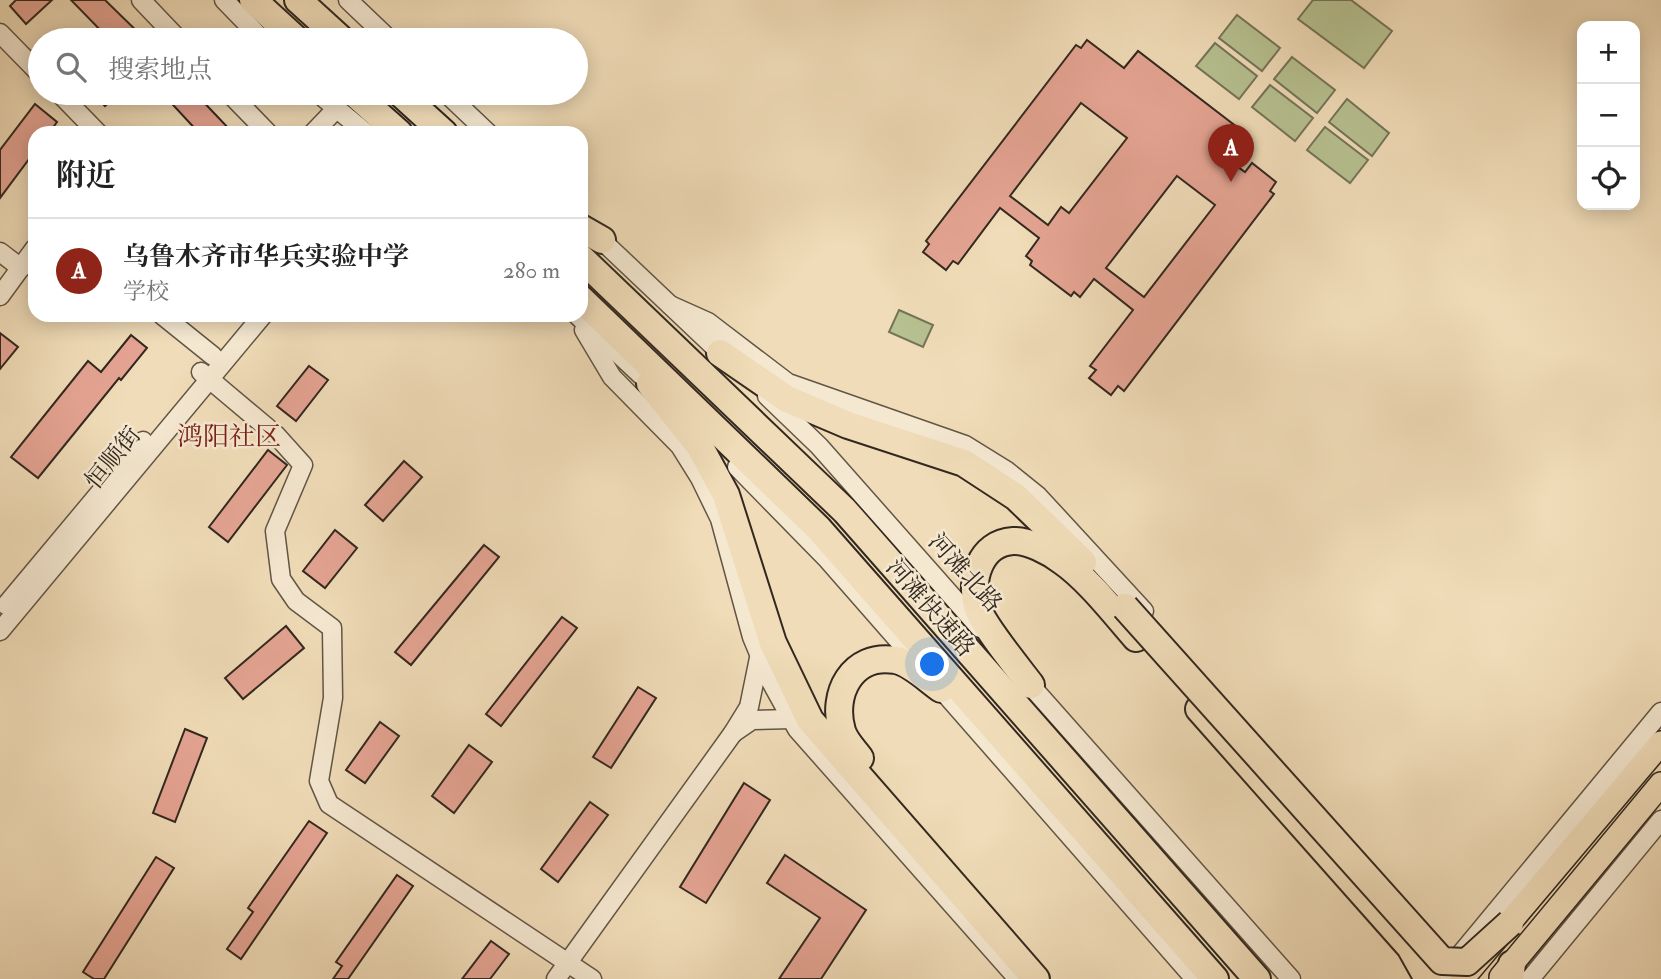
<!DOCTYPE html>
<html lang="zh">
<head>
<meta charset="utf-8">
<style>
  body { margin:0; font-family:"IM FELL Double Pica","Noto Serif SC",serif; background:#f2f2f2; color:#222 }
  .controls { position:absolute; right:21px; top:21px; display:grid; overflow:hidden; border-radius:14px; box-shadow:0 4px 18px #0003 }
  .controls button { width:63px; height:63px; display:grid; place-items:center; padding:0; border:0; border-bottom:2px solid #e0e0e0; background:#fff; color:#222; font:35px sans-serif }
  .you { position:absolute; left:933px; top:665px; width:24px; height:24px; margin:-18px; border:5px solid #fff; border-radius:50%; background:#1a73e8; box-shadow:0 0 0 10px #1a73e833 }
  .badge { display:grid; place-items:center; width:46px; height:46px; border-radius:50%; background:#8f2418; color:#fff; font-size:23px; font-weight:700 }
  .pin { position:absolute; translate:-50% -58px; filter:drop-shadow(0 2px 4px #0008) }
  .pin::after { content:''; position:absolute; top:37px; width:24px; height:21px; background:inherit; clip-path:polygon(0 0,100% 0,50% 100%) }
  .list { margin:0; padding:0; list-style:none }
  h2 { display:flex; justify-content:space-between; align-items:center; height:91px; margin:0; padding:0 28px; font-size:30px }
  h2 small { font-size:23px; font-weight:400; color:#767676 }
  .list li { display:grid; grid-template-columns:46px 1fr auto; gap:21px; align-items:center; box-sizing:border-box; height:105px; padding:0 28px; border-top:2px solid #e0e0e0 }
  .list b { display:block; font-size:26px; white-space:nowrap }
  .list p { margin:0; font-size:23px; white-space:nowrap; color:#767676 }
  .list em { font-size:23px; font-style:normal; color:#767676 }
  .icon { flex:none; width:38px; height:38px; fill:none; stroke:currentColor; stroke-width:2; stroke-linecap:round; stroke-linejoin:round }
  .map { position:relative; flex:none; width:1661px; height:979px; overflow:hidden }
  .search { position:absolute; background:#fff; box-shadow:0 4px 18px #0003; left:28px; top:28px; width:560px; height:77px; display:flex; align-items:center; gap:18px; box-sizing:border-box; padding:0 24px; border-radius:38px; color:#767676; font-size:26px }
  .panel { position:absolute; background:#fff; box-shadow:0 4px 18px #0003; left:28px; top:126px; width:560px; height:196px; border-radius:21px }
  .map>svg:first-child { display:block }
  .green { fill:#b7c191; stroke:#747458; stroke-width:2 }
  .building { fill:#e5a493; stroke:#32281f; stroke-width:2; fill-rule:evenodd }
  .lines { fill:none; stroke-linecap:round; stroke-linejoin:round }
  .minor-casing { stroke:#625545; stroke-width:21 }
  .major-casing { stroke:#32281f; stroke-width:26 }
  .highway-casing { stroke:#32281f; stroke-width:30 }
  .minor { stroke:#f5e8d1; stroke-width:18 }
  .major { stroke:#f0dcb8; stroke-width:23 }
  .highway { stroke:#f0dcb8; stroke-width:26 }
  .highway-bridge-casing { stroke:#32281f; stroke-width:30; stroke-linecap:butt }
  .highway-bridge { stroke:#f0dcb8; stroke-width:26 }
  .labels { text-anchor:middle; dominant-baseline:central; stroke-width:5; stroke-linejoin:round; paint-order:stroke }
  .street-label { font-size:24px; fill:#32281f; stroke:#f5e8d1 }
  .neighbourhood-label { font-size:26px; fill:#7a1f14; stroke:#f5e8d1 }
</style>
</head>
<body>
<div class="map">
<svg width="1661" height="979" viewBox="0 0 1661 979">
  <rect width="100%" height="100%" fill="#f0dcb8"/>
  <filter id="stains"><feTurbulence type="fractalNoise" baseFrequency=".00286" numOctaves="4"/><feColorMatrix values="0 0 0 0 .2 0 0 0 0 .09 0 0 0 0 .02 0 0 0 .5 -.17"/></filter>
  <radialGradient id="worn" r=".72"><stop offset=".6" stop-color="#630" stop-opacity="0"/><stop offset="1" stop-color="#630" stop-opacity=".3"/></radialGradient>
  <!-- green -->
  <g class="green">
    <polygon points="1313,0 1351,0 1392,31 1364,68 1298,19"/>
    <polygon points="1237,15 1280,48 1262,71 1219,38"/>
    <polygon points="1215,43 1257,76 1239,99 1196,66"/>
    <polygon points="1292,57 1335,90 1317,113 1274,79"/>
    <polygon points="1270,85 1313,118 1295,141 1252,107"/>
    <polygon points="1347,99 1389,133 1372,156 1329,122"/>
    <polygon points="1325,127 1368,160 1350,183 1307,150"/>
    <polygon points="899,310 933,325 923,347 889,332"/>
  </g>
  <!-- building -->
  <g class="building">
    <polygon points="16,0 52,0 26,24 10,6"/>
    <polygon points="71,0 105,0 146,40 110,40"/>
    <path d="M1087,40L1124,68L1138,51L1246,134L1227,159L1245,172L1252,163L1276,182L1270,191L1274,194L1124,391L1118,386L1111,395L1089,378L1096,370L1090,366L1133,310L1094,279L1080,297L1074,292L1071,296L1030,265L1032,261L1026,256L1039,238L1000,208L958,264L953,261L946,270L923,252L929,244L926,241L1076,45L1081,48ZM1081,103L1127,138L1069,213L1061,207L1048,225L1010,196ZM1177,176L1215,205L1144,297L1106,268Z"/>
    <polygon points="92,93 119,93 105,106"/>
    <polygon points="162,93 195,93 233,133 199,133"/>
    <polygon points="35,104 57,122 49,133 35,133 35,151 0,198 0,150"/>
    <polygon points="0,333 18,347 0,369"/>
    <polygon points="131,335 147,348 121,380 119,378 38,478 11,457 88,361 101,372"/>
    <polygon points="309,366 328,380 296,421 277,406"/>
    <polygon points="268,450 287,465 228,542 209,527"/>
    <polygon points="404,461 422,477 383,521 365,505"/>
    <polygon points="335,530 357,548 325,588 303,571"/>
    <polygon points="484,545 499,557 411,665 395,652"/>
    <polygon points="562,617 577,628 501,726 486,714"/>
    <polygon points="286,626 304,648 243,699 225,678"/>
    <polygon points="638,687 656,698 611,768 593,757"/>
    <polygon points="380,722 399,736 365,783 346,770"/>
    <polygon points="185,729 207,738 175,822 153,813"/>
    <polygon points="469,745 492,762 454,813 432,796"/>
    <polygon points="744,783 770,800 706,903 680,887"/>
    <polygon points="590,802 608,815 558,882 541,869"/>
    <polygon points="309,821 327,833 241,959 227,949 253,912 248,908"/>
    <polygon points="785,855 866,910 821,979 779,979 820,918 767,883"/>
    <polygon points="156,857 174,868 104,979 94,979 83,972"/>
    <polygon points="397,875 413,886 348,979 333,979 342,966 336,962"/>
    <polygon points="491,941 509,954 490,979 462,979"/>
  </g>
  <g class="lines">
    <defs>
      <g id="minor">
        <polyline points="141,0 179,40"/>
        <polyline points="224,0 263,40"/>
        <polyline points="348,0 390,40"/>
        <polyline points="0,33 40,74"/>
        <polyline points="59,93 98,133"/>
        <polyline points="229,93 268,133"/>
        <polyline points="318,93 366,133"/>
        <polyline points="446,93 488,133"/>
        <polyline points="313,133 337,108"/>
        <polyline points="594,233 728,360"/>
        <polyline points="0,252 21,268"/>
        <polyline points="0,296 35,248"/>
        <polyline points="670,305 708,322 788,383 965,445 1007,471 1038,496 1144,611"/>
        <polyline points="162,315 213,356"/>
        <polyline points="577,315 641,375"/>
        <polyline points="584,330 612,377 680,446 700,478 720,519 752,637 770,680 797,729 1018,979"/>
        <polyline points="201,372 276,435 303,465 275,531 281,579 296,601 332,628 333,698 319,781 329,804 592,979"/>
        <polyline points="767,396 819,446 980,628"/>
        <polyline points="737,467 828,560 1195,979"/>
        <polyline points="6,605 143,441"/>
        <polyline points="0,631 263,315"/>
        <polyline points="759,658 749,707 733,733 752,720 792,719"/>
        <polyline points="1024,678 1291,979"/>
        <polyline points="556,979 733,733"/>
        <polyline points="1440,979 1661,712"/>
        <polyline points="1530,979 1661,820"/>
      </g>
      <g id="major">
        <polyline points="1501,977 1661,784"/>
        <polyline points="1462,979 1661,743"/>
      </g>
      <g id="highway">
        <polyline points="253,0 297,40"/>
        <polyline points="298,0 342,40"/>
        <polyline points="354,93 399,133"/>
        <polyline points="400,93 444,133"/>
        <polyline points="581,228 602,240"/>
        <polyline points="581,258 845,511 1257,979"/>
        <polyline points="581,299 818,528 1215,979"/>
        <polyline points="720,353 787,399 848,425 964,463 1016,497 1083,562"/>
        <polyline points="650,384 700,447 726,495 773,643 810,720 1036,979"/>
        <path d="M1031,685C1019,669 981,623 977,606C970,579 980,543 1013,541C1028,540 1050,552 1062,561C1088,579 1115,614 1136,638"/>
        <polyline points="1199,709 1410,947 1428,979"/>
        <path d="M860,758C854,750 845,741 842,731C831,694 852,653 895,660C910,662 928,680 941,689"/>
        <polyline points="1510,979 1512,964"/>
      </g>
    </defs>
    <!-- minor casing -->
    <use href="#minor" class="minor-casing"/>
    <!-- major casing -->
    <use href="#major" class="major-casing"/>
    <!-- highway casing -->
    <use href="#highway" class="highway-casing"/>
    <!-- minor -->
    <use href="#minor" class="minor"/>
    <!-- major -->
    <use href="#major" class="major"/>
    <!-- highway -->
    <use href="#highway" class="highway"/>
    <defs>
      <polyline id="highway-bridge" points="1125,607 1442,961 1467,962 1510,923"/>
    </defs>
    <!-- highway-bridge casing -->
    <use href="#highway-bridge" class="highway-bridge-casing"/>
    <!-- highway-bridge -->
    <use href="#highway-bridge" class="highway-bridge"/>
  </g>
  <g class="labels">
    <!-- street labels -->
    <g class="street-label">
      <text transform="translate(113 458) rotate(-51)">恒顺街</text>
      <text transform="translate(965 573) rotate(48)">河滩北路</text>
      <text transform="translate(930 608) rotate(49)">河滩快速路</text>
    </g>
    <!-- neighbourhood labels -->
    <g class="neighbourhood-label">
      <text x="229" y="437">鸿阳社区</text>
    </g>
  </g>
  <rect width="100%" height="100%" filter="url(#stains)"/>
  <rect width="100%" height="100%" fill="url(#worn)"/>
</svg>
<div class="controls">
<button>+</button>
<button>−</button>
<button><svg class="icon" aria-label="locate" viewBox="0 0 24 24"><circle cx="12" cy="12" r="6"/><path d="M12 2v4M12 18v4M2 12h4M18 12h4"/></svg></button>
</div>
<div class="you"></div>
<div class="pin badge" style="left:1231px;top:182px">A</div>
<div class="search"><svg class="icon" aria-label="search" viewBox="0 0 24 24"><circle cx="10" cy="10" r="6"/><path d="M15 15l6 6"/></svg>搜索地点</div>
<section class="panel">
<h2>附近<small></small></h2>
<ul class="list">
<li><span class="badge">A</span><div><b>乌鲁木齐市华兵实验中学</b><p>学校</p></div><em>280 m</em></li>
</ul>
</section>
</div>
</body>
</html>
